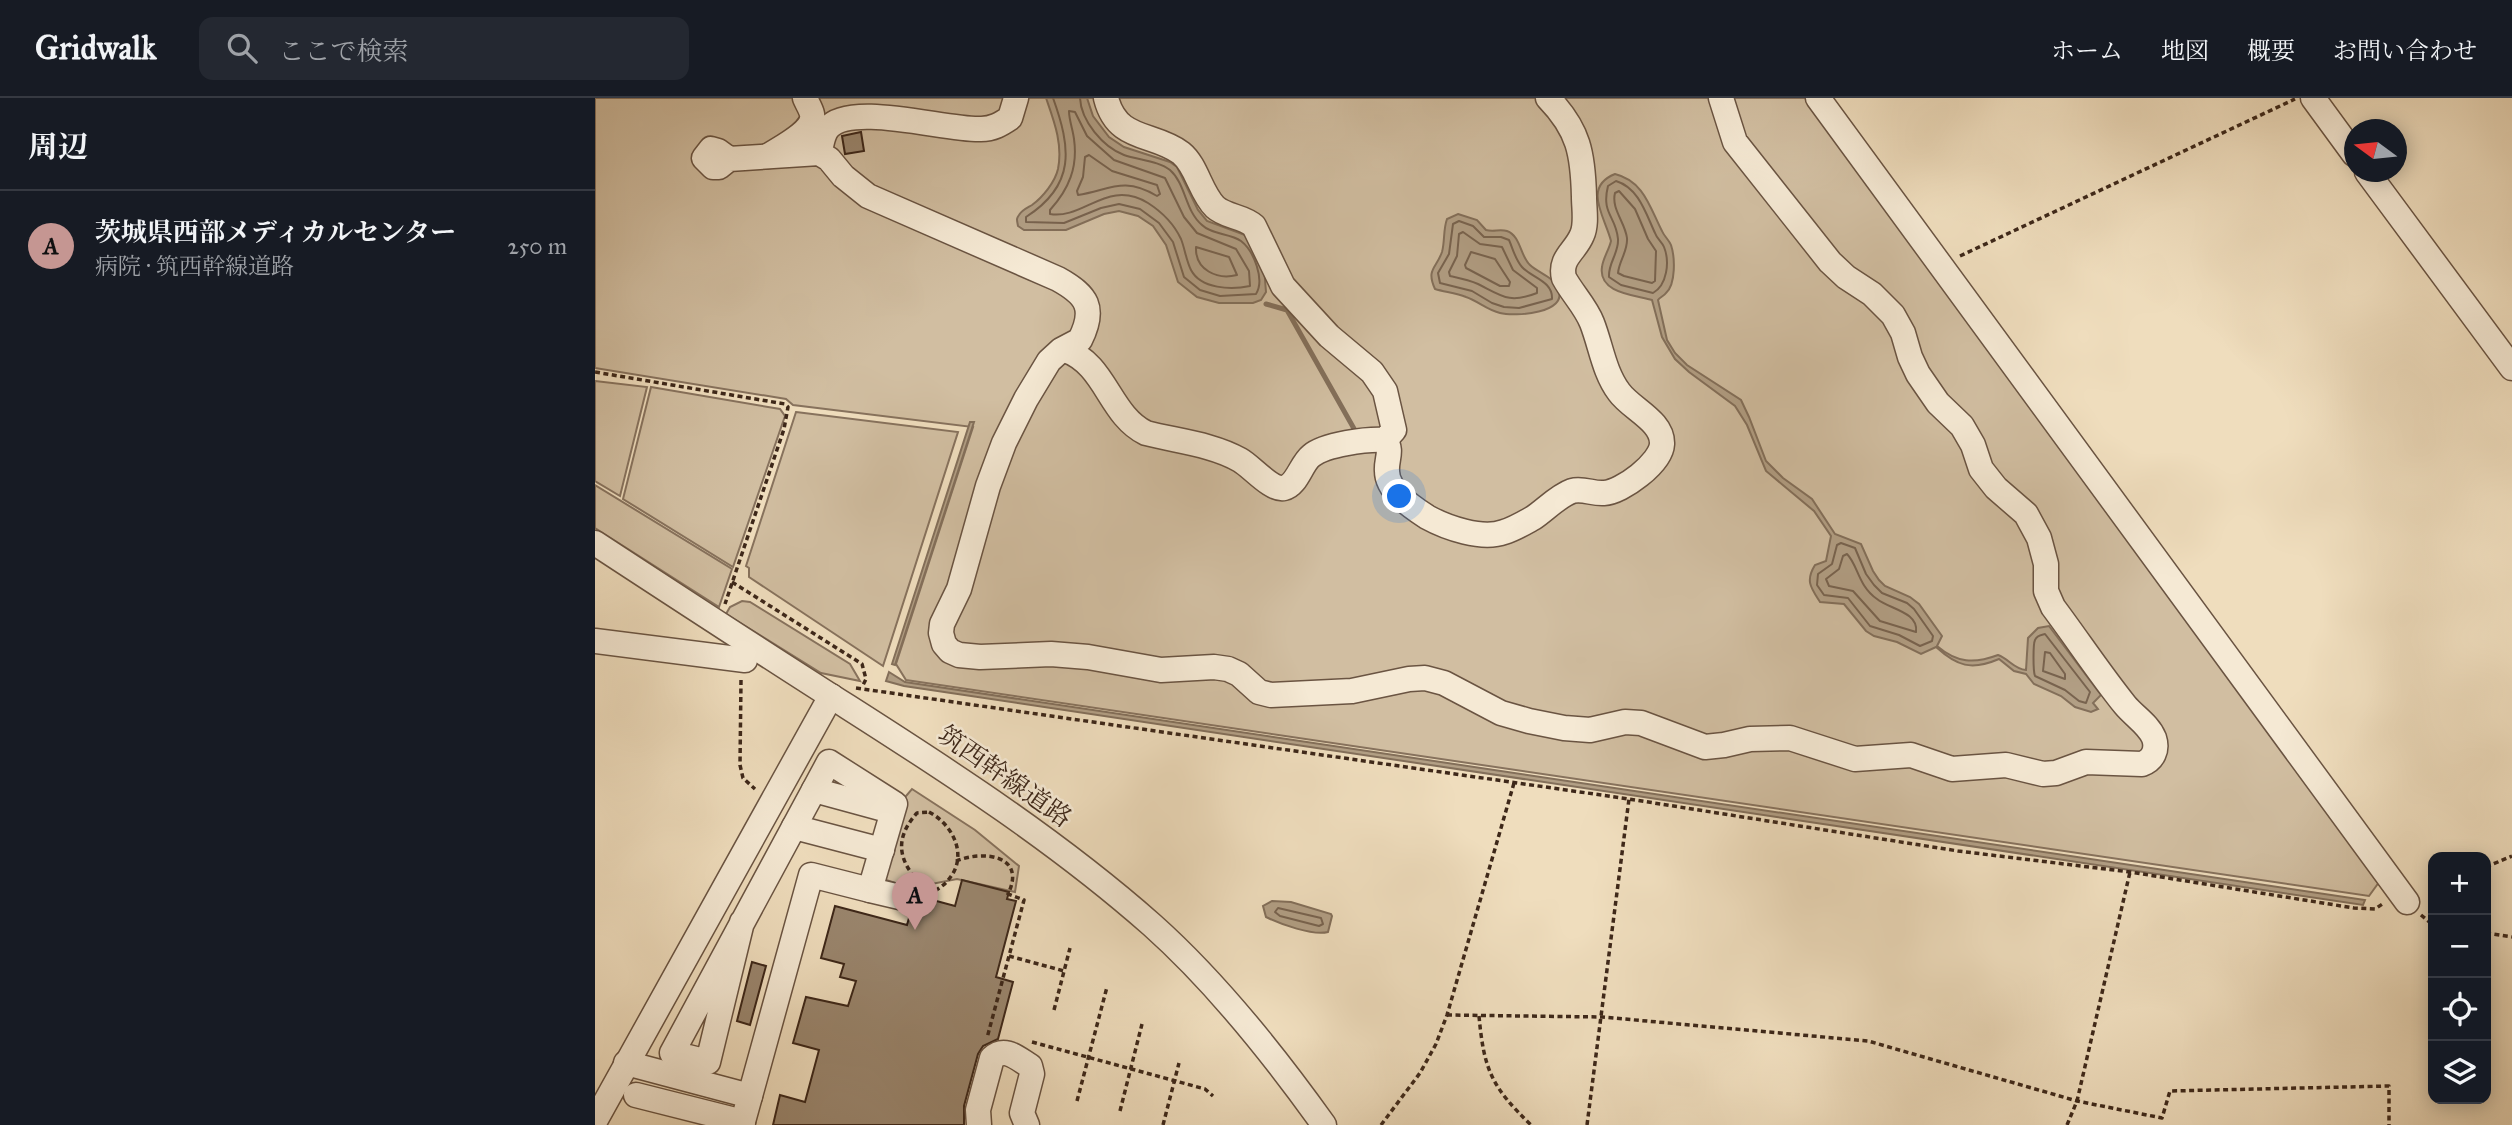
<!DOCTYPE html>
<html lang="ja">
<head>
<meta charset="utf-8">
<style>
  body { margin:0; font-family:"IM FELL Great Primer","Noto Serif JP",serif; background:#242831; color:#f1f3f6 }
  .controls { position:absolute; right:21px; bottom:21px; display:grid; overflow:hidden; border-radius:14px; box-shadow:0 4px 18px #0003 }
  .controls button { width:63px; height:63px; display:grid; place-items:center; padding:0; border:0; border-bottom:2px solid #363941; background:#171b24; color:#f1f3f6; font:35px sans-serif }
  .compass { position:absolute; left:1749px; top:21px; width:63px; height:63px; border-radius:50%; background:#171b24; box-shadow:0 4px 18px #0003; rotate:285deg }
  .you { position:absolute; left:805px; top:399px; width:24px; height:24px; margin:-18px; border:5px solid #fff; border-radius:50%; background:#1a73e8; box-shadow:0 0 0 10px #1a73e833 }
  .badge { display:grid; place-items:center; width:46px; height:46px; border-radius:50%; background:#c59692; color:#111; font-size:23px; font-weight:700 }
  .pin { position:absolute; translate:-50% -58px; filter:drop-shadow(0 2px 4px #0008) }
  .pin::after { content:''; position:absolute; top:37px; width:24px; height:21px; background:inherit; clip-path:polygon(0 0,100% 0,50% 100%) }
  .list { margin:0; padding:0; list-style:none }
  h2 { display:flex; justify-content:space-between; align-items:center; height:91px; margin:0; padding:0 28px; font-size:30px }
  h2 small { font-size:23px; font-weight:400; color:#9ea1a6 }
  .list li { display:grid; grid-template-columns:46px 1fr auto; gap:21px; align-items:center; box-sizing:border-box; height:112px; padding:0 28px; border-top:2px solid #363941 }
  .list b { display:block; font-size:26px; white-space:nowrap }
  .list p { margin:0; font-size:23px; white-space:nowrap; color:#9ea1a6 }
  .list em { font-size:23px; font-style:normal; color:#9ea1a6 }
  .icon { flex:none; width:38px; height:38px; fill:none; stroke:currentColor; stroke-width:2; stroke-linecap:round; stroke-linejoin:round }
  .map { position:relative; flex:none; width:1917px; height:1027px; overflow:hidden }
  header { display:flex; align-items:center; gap:42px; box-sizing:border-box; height:98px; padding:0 35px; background:#171b24; border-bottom:2px solid #363941 }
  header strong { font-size:33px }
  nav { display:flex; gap:38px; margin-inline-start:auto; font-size:24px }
  .search { width:490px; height:63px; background:#242831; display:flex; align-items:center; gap:18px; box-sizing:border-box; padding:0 24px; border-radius:14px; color:#9ea1a6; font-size:26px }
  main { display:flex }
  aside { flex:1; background:#171b24 }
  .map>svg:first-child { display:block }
  .green { fill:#d1bea1; stroke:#87725d; stroke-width:2 }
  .water { fill:#b29f85; stroke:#836f5a; stroke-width:2 }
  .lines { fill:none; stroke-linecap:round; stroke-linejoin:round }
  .shore { stroke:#78634f; stroke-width:2 }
  .stream { stroke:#836f5a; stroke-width:5 }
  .building { fill:#9a866e; stroke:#3d2719; stroke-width:2 }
  .minor-casing { stroke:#6a5442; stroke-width:27 }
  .path { stroke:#3d2719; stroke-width:3.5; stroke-dasharray:5 3.5; stroke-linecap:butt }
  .minor { stroke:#f5e9d4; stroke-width:24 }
  .labels { text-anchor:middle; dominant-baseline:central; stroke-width:5; stroke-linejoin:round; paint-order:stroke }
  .street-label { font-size:26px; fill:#3d2719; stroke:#f5e9d4 }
</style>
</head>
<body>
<header>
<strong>Gridwalk</strong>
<div class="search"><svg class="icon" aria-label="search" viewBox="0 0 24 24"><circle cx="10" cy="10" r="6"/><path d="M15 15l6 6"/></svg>ここで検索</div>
<nav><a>ホーム</a><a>地図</a><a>概要</a><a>お問い合わせ</a></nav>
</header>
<main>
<aside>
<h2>周辺<small></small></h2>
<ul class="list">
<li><span class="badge">A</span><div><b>茨城県西部メディカルセンター</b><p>病院 · 筑西幹線道路</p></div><em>250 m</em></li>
</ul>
</aside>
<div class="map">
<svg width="1917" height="1027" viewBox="0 0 1917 1027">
  <rect width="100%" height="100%" fill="#efddbd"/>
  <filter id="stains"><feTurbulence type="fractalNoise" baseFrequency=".00286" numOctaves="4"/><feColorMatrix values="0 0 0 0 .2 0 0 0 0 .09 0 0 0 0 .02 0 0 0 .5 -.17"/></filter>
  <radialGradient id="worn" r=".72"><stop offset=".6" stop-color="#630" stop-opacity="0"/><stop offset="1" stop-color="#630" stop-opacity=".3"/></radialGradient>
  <!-- green -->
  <g class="green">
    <polygon points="0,0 1210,0 1787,780 1774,798 311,582 301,566 378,329 198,307 191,301 0,270"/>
    <polygon points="0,283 52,289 25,398 0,383"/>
    <polygon points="56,289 185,311 190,318 138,469 28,401"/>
    <polygon points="201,314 363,334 288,568 154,479 154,470 151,468"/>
    <polygon points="0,387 137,471 124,509 0,430"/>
    <polygon points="147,503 155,504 255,566 265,583 226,575 131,516 135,509"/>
    <polygon points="317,691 380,732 424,768 420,794 362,781 316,790 288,781 311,698"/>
  </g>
  <!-- water -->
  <g class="water">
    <path d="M451,0H492L498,18L514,39L529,49L575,64L582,69L603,112L612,123L650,137L669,169L671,194L666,202L658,205H624L602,199L583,184L571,147L558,128L543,118L524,113L509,116L471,132H429L423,128C422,122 421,121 424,117C427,112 432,110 437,107C448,99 460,84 463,71C468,46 459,23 451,0Z"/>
    <path d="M1020,76C1049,83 1055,110 1067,133C1069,138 1074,142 1076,147C1080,159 1081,186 1071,195C1069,198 1065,199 1063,202L1072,242L1080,255L1092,267L1146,302L1154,319L1171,363L1188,380L1217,401L1240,436L1266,446L1278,473L1284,482L1290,488L1315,499L1324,506L1347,538L1342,548C1362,565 1379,566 1403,557C1414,561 1419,571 1431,572L1433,540L1443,530L1454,528L1506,597L1498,605L1503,611L1496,614L1480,609L1466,598L1439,586L1431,576L1419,573L1404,561C1376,573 1362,568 1341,549L1326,556L1302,544L1279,538L1271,533L1249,506L1225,504C1216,490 1210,483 1220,467L1231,463L1236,438L1219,413L1171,373L1152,327L1140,308L1094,274L1080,261L1067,239L1057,202C1039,197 1003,195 1007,169C1008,160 1014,152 1016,143C1010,119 987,89 1020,76Z"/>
    <path d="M863,116L882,122L891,132C898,134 905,131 912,133C926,138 925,158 935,167C945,176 958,178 963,191C974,215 920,219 905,215C892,212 883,203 871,199C861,195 850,194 840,191C831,171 841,171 847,154C850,143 848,132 852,121Z"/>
    <polygon points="375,324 379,324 300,567 297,566"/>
    <polygon points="294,574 310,584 1770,802 1768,807 309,588 291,583"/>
    <path d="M677,803L696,804L736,816L737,818L733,834C718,838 685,826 671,819L668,808Z"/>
  </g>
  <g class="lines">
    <!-- shore -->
    <g class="shore">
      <path d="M458,0C476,50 481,87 431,119V124L469,125L506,110L524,106L545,111L564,125L578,144L589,179L605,192L625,198L661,196C670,182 659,153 646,143C635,135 617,137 607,127C590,113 591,86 575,72C564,63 543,62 529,57C508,49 486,23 485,0"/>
      <path d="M474,13L480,14L492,38L519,62L570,80L589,119L602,135L641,151L654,173L655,188C636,192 606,191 596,172C591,162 590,151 586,141C579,126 567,114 553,105C513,80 488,122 455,116V112C474,91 483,69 479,41C478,32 474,22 474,13Z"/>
      <path d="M494,57L517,73L562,87L565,96L562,98C528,78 515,92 483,97L482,93L488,79L490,59Z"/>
      <path d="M1021,83C1044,90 1051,116 1060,135C1062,141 1067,144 1069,149C1075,164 1072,187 1058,195L1026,187L1014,179C1013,165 1024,155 1023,141C1021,118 1006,116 1013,88Z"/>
      <path d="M1024,93L1040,111L1053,141L1061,153L1060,183L1057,185L1029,178L1023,175C1024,163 1033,153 1032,140C1030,124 1016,111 1020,95Z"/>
      <path d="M864,123L878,128L889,139H906L914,142C918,151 920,161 927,169C937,180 958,183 957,201L924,210L909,209L897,205L877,193L845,185L843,175L854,156L858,126Z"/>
      <path d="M868,134L885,146L907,149L918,172L942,190V195C914,206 907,198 883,186C874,182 864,180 855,178L854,174L862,158L864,136Z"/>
      <path d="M601,149L634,159L642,177C622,182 600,172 601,149Z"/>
      <polygon points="876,154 900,161 915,184 914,188 905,188 871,170 870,167"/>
      <polygon points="1246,445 1260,450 1271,476 1279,487 1287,495 1312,505 1319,511 1338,538 1337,543 1325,548 1304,537 1275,528 1253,500 1229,497 1222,487 1223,476 1237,466 1242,447"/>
      <path d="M1252,456C1263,467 1263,488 1282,501C1294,511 1324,514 1321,534L1285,523L1258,493L1234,488L1231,481L1244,471L1248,458Z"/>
      <path d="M1450,536L1495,594L1491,605L1484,603L1470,592L1440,578C1438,573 1438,546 1440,542C1442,537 1446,537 1450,536Z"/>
      <polygon points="1450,554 1455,555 1470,576 1470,581 1448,573"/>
      <polygon points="683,810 726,820 728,826 724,828 685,818 680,814"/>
    </g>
    <!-- stream -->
    <polyline class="stream" points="671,206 692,212 762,336"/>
  </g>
  <!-- building -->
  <g class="building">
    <polygon points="266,34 269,53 250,56 247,38"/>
    <polygon points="367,782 414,794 412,801 421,803 401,879 418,884 403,941 388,948 383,956 369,1008 369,1027 178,1027 185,997 210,1004 224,952 198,945 211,899 253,908 261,883 245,879 249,866 226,860 240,808 312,827 316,813 323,804 323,798 360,808"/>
    <polygon points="157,864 171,868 155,927 142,923"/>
  </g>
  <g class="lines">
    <defs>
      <g id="minor">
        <polyline points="1223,0 1812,804"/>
        <polyline points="1718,0 1759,56"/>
        <path d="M224,55C227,47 227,37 233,30C256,3 353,33 386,31C398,31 406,26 415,20L421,0"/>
        <path d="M173,58C185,50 220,33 217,16C216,11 212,5 210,0"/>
        <path d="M134,61L123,53L116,51L109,60L118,69H124L134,61L224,55L234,61L248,78L273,98L463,181C492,197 501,210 485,242L466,252L454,263L431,301L409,345L393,388L364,491L347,526L346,535L349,546L355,553L364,557L385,559L456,556L493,559L566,572L619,569L633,571L644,576L664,594L676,597L757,593L814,581L830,580L849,585L906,615L934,623L969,630L995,632L1030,624L1046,625L1110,649L1129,647L1155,641L1195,640L1260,661L1316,657L1357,671L1411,667L1448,676L1461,675L1491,664L1547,666C1558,662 1563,652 1559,640C1554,627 1539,618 1530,607C1505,576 1482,541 1458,509L1451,493V466L1444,440L1431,416L1401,390L1386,371L1378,347L1367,328L1343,305L1323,276L1315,259L1308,235L1298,217L1277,196L1251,179L1235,164L1140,44L1126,0"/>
        <polyline points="1772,74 1917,270"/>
        <path d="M470,252C511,266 514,317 551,335C581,343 617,346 645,362C656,368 677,393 689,390C702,387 706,366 716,358C730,346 772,341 790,342L799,332L790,293L777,274L734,238L688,188L659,128C648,118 631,119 620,109C605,94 602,68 586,55C558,34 522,44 511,0"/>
        <path d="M790,342C798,353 791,361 792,373C792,393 817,409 832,419C852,430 887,442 909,434C919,431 929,425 938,420C950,412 963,398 977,393C988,390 998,396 1009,395C1027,394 1066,365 1067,346C1068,323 1036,311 1024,294C1009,274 1006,248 997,225C991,209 977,195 969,180C964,160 980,154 987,137C992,126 989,111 989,99C988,56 984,32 953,0"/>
        <path d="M0,445C84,500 168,555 253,609C358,676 463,744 557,827C622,885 679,957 729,1027"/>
        <polyline points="0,543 150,562"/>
        <polyline points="219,692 296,713"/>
        <polyline points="199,729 287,752"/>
        <polyline points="275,792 309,800"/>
        <polyline points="147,824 113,964 77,955 234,664 300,706 275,792 216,777 147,1027"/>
        <polyline points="31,965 155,998"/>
        <polyline points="41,997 148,1024"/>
        <polyline points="0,1023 236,598"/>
        <path d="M384,1027L383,1012L397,960C410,948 422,960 435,968L437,976L427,1015L432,1027"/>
      </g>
    </defs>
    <!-- minor casing -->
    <use href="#minor" class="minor-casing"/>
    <!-- path -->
    <g class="path">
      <polyline points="1365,158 1700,1"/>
      <polyline points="0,274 190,306 193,309 189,331 130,506"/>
      <polyline points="137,484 267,566 271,581 267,589"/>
      <polyline points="146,582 145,667 148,680 160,691"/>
      <polyline points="261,590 1034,701 1363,753 1535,774 1759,810 1780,811 1789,805"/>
      <path d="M334,714C357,726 374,757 354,781C350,787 342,791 336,796C309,772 293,747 322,715Z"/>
      <path d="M361,763C388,752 432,757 413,796L429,802L392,940"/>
      <polyline points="1891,769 1917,758"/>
      <polyline points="1826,817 1838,827"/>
      <polyline points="1891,835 1917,839"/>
      <polyline points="414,858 469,873"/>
      <polyline points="459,912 475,850"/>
      <polyline points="852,917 1007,919 1273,943 1482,1003 1567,1020 1575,993 1794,988 1794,1027"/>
      <path d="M884,918C889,973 897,989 936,1027"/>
      <polyline points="437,944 610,991 618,998"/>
      <polyline points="482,1003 512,889"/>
      <polyline points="525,1013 547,926"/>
      <polyline points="568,1027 584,965"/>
      <polyline points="786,1027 825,975 841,946 852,917 919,685"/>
      <polyline points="992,1027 1034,701"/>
      <polyline points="1472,1027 1482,1003 1535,774"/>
    </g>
    <!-- minor -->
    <use href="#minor" class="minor"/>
  </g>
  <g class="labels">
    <!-- street labels -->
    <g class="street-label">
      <text transform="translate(410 678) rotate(35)">筑西幹線道路</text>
    </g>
  </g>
  <rect width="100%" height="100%" filter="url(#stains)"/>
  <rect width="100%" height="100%" fill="url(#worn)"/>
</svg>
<div class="controls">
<button>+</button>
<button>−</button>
<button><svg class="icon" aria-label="locate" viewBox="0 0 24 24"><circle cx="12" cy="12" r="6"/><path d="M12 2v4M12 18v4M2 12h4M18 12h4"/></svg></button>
<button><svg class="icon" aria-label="layers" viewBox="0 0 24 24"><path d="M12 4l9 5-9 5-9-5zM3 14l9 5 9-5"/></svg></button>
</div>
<svg class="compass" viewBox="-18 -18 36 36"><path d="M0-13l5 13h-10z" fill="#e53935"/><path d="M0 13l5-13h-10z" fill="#9ea1a6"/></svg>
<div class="you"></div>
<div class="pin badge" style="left:320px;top:832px">A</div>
</div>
</main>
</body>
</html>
